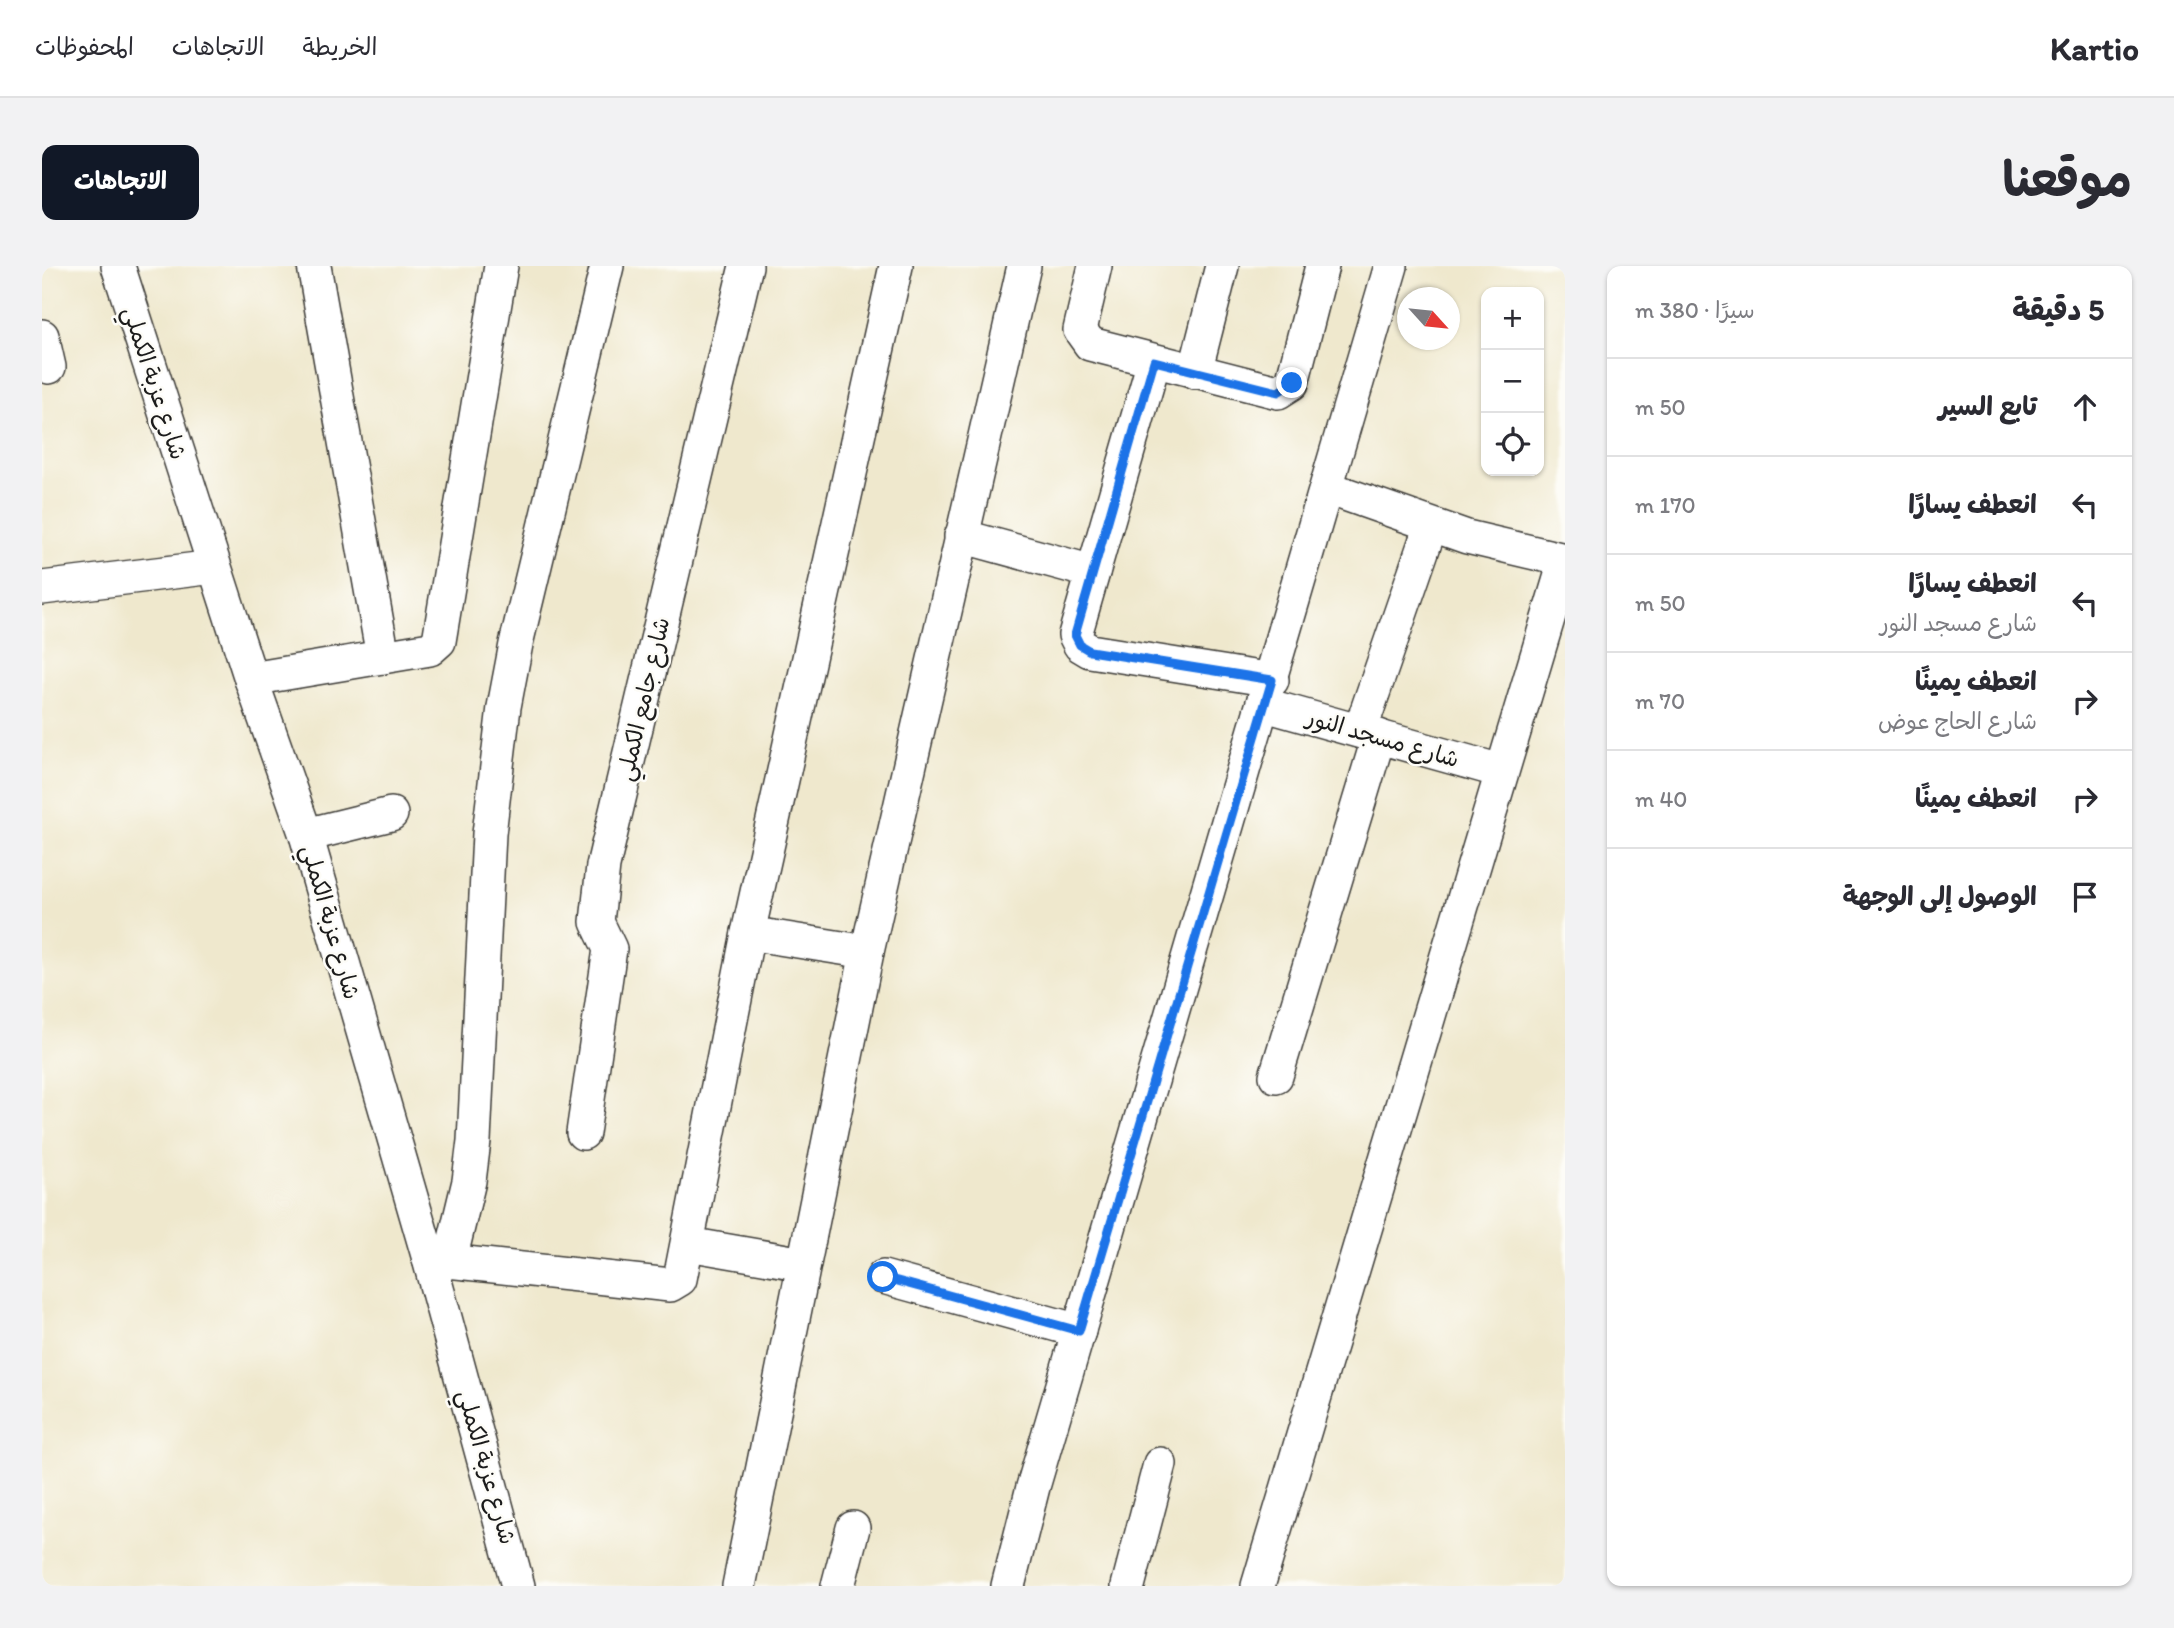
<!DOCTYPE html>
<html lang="ar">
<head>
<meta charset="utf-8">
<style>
  body { margin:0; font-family:Itim,"Playpen Sans Arabic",sans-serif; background:#f2f2f3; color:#2b2b33; direction:rtl }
  .controls { position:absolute; right:21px; top:21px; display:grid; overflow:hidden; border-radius:14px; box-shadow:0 2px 5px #0004 }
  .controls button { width:63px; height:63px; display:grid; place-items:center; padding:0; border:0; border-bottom:2px solid #e1e1e2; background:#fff; color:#2b2b33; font:35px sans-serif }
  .compass { position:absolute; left:1355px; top:21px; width:63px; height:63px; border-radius:50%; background:#fff; box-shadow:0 2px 5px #0004; rotate:117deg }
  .stop { position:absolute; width:21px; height:21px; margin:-16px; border:5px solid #1a73e8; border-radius:50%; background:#fff }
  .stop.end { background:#1a73e8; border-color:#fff; box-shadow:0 2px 7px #0008 }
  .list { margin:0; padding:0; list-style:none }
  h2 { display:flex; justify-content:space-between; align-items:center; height:91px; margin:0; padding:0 28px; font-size:30px }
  h2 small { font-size:23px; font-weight:400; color:#7c7c81 }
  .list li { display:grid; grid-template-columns:46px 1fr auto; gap:21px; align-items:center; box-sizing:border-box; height:98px; padding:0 28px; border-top:2px solid #e1e1e2 }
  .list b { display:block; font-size:26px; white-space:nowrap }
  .list p { margin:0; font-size:23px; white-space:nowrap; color:#7c7c81 }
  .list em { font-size:23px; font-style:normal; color:#7c7c81 }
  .icon { flex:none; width:38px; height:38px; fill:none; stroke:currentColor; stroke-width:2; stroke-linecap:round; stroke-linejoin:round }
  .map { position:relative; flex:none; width:1523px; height:1320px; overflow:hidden; direction:ltr; border-radius:14px }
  header { display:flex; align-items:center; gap:42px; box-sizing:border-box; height:98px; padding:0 35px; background:#fff; border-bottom:2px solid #e1e1e2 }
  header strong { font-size:33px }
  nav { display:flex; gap:38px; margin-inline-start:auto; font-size:24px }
  .intro { display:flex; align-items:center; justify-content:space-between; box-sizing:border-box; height:168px; padding:0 42px }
  h1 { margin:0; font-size:49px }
  .button { padding:18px 32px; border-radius:14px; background:#111827; color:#fff; font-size:24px; font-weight:700 }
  main { display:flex; gap:42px; padding:0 42px }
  aside { flex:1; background:#fff; border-radius:14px; box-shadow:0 2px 5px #0004 }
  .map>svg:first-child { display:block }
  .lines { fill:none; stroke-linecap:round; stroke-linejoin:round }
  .minor-casing { stroke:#3c3b37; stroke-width:36 }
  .minor { stroke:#fff; stroke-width:33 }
  .route { stroke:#1a73e8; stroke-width:9 }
  .labels { text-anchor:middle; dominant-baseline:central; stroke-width:5; stroke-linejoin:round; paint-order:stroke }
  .street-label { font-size:23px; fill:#1c1c1c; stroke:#fdfcf7 }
</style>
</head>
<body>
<header>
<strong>Kartio</strong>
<nav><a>الخريطة</a><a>الاتجاهات</a><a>المحفوظات</a></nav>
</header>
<div class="intro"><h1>موقعنا</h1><a class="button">الاتجاهات</a></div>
<main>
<aside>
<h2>5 دقيقة<small>سيرًا · 380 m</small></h2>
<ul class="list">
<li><svg class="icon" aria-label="ahead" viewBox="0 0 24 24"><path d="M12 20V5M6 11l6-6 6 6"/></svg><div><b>تابع السير</b></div><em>50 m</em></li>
<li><svg class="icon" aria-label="left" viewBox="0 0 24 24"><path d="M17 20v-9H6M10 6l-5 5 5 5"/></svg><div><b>انعطف يسارًا</b></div><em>170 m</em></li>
<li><svg class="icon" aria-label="left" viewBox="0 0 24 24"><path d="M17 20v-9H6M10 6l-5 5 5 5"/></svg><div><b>انعطف يسارًا</b><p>شارع مسجد النور</p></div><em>50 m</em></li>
<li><svg class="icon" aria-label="right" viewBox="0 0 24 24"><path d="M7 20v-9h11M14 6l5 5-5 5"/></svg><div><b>انعطف يمينًا</b><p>شارع الحاج عوض</p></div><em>70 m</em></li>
<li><svg class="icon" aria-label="right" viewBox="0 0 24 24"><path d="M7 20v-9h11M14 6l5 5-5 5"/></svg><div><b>انعطف يمينًا</b></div><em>40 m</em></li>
<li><svg class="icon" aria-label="arrive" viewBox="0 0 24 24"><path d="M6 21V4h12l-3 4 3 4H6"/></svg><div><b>الوصول إلى الوجهة</b></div></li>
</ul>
</aside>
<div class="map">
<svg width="1523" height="1320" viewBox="0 0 1523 1320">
  <rect width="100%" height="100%" fill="#fdfcf7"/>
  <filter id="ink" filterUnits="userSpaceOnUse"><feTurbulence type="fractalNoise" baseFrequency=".0143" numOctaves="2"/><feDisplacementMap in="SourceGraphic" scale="14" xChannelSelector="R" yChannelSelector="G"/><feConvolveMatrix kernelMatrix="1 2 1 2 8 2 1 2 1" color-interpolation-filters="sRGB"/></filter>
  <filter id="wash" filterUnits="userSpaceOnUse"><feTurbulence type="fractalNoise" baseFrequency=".00686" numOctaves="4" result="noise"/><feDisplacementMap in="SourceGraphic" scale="28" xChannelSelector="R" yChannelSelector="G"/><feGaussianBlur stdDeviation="1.57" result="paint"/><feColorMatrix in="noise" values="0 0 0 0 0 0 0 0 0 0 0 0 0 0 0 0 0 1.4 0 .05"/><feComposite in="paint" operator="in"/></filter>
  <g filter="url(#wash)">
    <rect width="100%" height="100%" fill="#efe8cd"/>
  </g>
  <g filter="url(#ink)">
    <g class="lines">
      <defs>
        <g id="minor">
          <polyline points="76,0 209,413 264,569 387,993 476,1320"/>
          <polyline points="272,0 341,391"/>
          <polyline points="1053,0 1038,64 1048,78 1236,126 1250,117 1280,0"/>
          <polyline points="0,70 7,101"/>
          <polyline points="1112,95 1033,369 1038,379 1048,385 1230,414"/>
          <polyline points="1153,106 1180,0"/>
          <polyline points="1286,222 1425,271 1523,294"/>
          <polyline points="919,270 1051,306"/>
          <polyline points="0,322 172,301"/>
          <polyline points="209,413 388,383 397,375 459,0"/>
          <polyline points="1223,439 1459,505"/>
          <polyline points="1318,465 1389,259"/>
          <polyline points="264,569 349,548"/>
          <polyline points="706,667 825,686"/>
          <polyline points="1234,810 1337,470"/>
          <polyline points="541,867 568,683 555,656 561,600 704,0"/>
          <polyline points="646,978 762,998"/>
          <polyline points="387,993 628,1019 638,1013 706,667 854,0"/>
          <polyline points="408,994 427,915 432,875 447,568 462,441 474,378 565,0"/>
          <polyline points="841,1011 1037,1065"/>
          <polyline points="697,1320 825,686 982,0"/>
          <polyline points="796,1320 811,1262"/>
          <polyline points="966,1320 991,1221 1349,0"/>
          <polyline points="1086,1320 1118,1198"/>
          <polyline points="1216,1320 1523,296"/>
        </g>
      </defs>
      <!-- minor casing -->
      <use href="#minor" class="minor-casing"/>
      <!-- minor -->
      <use href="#minor" class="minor"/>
    </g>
  </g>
  <g class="lines" filter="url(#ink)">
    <!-- route -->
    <polyline class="route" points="841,1011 1037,1065 1230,414 1048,385 1038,379 1033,369 1112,95 1236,126 1250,117"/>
  </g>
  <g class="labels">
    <!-- street labels -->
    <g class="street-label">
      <text transform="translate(113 117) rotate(72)">شارع عزبة الكملي</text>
      <text transform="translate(601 433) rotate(-77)">شارع جامع الكملي</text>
      <text transform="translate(1341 472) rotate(16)">شارع مسجد النور</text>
      <text transform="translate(289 656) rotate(74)">شارع عزبة الكملي</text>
      <text transform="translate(445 1201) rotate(74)">شارع عزبة الكملي</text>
    </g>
  </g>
</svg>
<div class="controls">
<button>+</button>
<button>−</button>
<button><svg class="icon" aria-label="locate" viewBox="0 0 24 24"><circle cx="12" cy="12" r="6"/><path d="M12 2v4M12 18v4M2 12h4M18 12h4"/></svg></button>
</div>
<svg class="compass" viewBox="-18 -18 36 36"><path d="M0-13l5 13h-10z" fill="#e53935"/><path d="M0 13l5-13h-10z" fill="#7c7c81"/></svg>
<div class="stop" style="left:841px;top:1011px"></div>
<div class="stop end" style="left:1250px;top:117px"></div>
</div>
</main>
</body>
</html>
